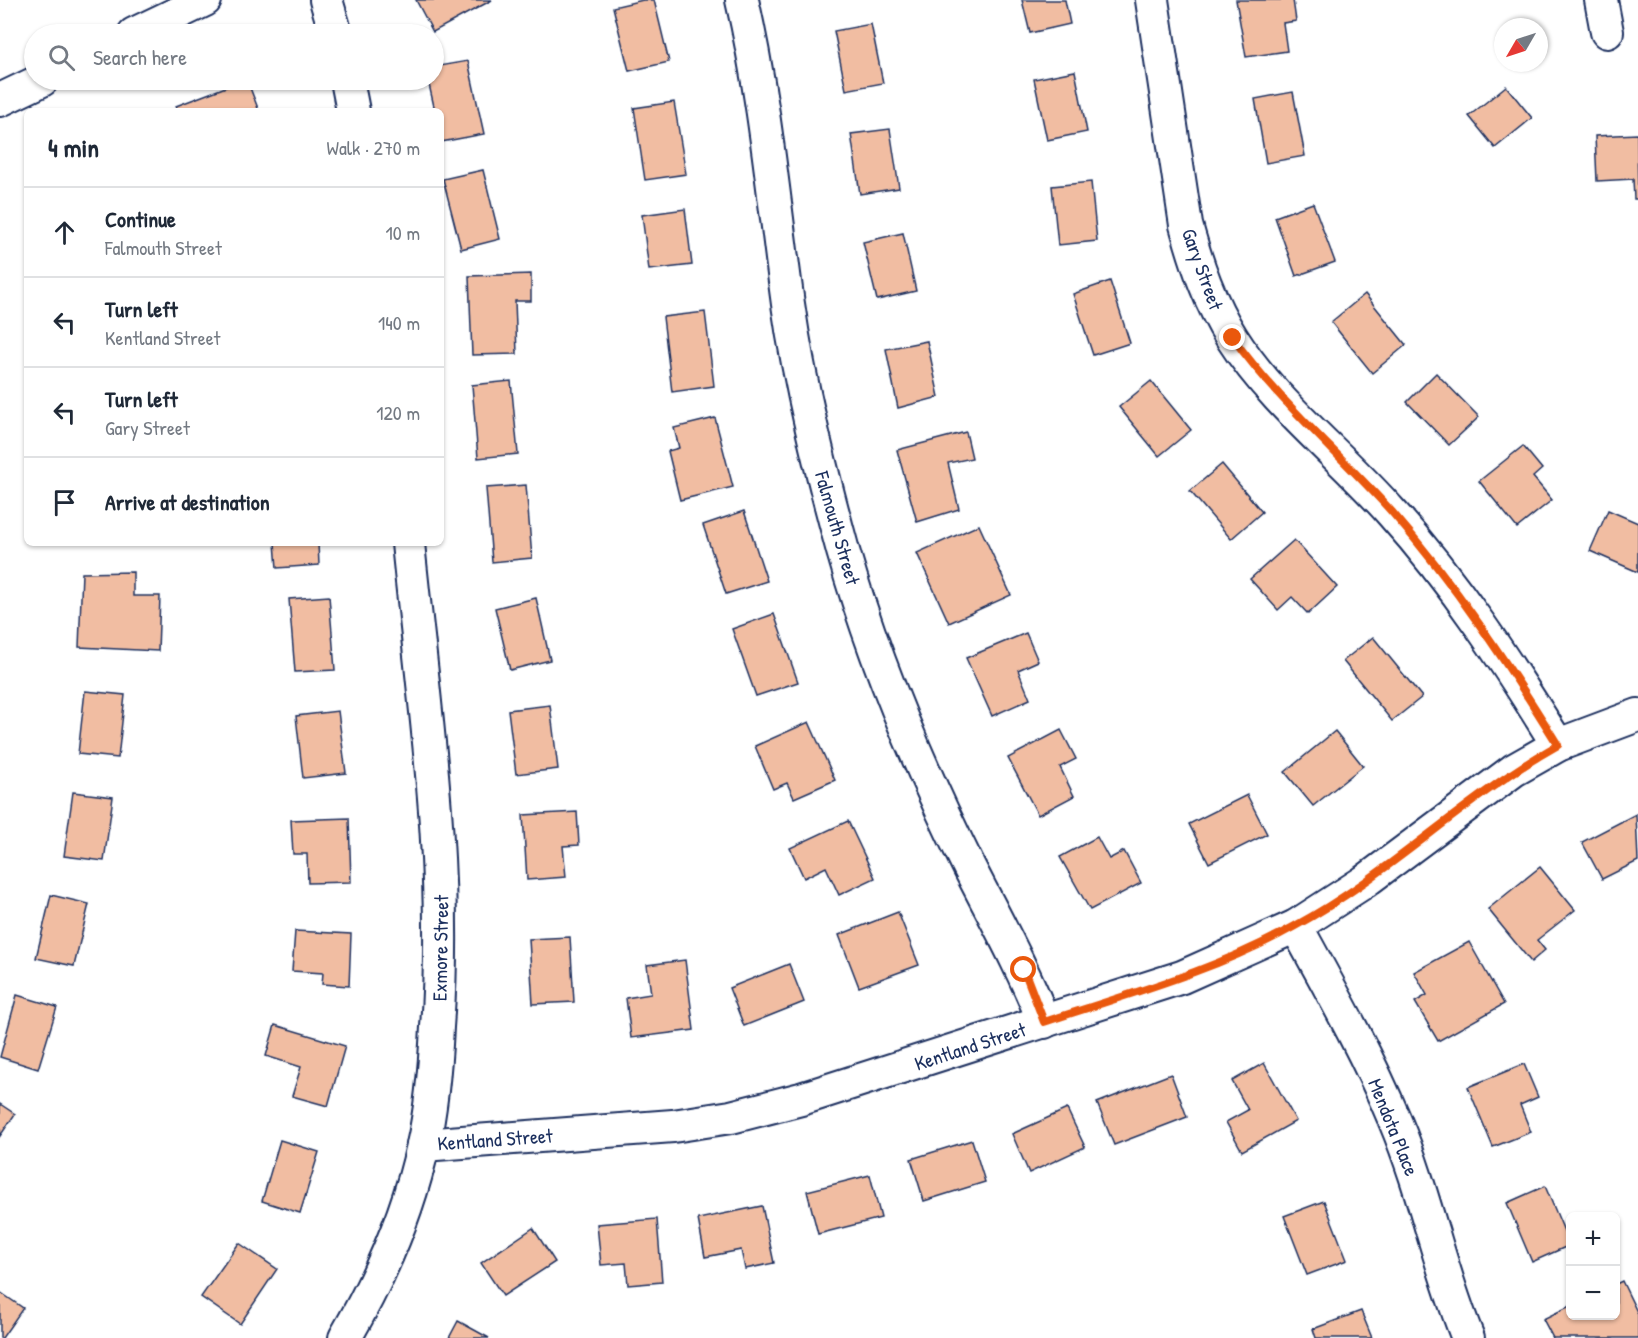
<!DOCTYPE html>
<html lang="en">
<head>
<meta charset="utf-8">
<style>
  body { margin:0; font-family:"Patrick Hand",sans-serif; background:#f6f6f7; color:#1f2937 }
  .controls { position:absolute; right:18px; bottom:18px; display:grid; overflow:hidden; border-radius:9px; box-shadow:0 2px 4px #0004 }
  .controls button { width:54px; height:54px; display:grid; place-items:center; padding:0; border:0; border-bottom:2px solid #e0e1e3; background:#fff; color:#1f2937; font:30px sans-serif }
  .compass { position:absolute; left:1494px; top:18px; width:54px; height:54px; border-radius:50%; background:#fff; box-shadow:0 2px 4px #0004; rotate:231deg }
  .stop { position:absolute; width:18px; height:18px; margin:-14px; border:4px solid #ea580c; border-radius:50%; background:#fff }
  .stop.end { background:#ea580c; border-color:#fff; box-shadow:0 2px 6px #0008 }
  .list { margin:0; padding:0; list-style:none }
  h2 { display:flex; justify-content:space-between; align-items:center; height:78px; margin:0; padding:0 24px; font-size:26px }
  h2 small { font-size:20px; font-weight:400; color:#747a83 }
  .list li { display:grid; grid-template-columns:39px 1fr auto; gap:18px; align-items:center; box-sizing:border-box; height:90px; padding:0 24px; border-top:2px solid #e0e1e3 }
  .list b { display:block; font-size:22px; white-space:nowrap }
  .list p { margin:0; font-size:20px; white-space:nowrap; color:#747a83 }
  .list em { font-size:20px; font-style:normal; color:#747a83 }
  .icon { flex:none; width:33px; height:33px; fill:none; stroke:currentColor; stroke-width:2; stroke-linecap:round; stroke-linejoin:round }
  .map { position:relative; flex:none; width:1638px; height:1338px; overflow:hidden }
  .search { position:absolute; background:#fff; box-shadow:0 2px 4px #0004; left:24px; top:24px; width:420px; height:66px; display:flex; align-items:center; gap:15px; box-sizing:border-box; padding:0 21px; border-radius:33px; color:#747a83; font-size:22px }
  .panel { position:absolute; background:#fff; box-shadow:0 2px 4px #0004; left:24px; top:108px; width:420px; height:438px; border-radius:9px }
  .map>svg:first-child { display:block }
  .building { fill:#f1bda2; stroke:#1b2f5e; stroke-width:1.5 }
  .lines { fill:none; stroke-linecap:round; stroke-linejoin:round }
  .minor-casing { stroke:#1b2f5e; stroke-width:36 }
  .minor { stroke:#fff; stroke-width:32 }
  .route { stroke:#ea580c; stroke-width:8 }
  .labels { text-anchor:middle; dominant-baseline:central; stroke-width:4.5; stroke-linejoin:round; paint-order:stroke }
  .street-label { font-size:20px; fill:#1b2f5e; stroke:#fff }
</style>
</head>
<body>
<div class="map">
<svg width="1638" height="1338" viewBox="0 0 1638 1338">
  <rect width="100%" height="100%" fill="#fff"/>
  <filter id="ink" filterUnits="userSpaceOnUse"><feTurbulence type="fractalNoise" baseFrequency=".0167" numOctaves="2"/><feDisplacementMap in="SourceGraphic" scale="12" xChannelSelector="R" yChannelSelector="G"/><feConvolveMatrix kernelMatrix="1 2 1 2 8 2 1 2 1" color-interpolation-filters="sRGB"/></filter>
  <g filter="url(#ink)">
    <!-- building -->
    <g class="building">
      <polygon points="416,0 492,0 433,32"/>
      <polygon points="643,0 654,0 669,62 629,71 613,7"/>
      <polygon points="1022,0 1065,0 1070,24 1030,33"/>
      <polygon points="1236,0 1293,0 1296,21 1283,23 1287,51 1246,57"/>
      <polygon points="871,24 883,83 846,90 834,31"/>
      <polygon points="468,61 484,134 441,142 441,111 435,111 428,80 434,80 434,67"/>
      <polygon points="1075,71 1087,132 1047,140 1034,79"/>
      <polygon points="244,80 247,80 259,111 178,111 176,106"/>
      <polygon points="1506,86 1532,118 1495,148 1469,116"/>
      <polygon points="1293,92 1305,156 1266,163 1255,99"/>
      <polygon points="674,102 686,174 645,180 634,108"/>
      <polygon points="890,129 899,188 860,194 851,134"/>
      <polygon points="1637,134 1638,199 1634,199 1633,179 1597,181 1595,136"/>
      <polygon points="483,170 500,239 461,249 443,179"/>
      <polygon points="1091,182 1097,241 1058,245 1052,186"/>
      <polygon points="1313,203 1335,262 1296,276 1275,217"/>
      <polygon points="685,209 692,265 649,270 642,215"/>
      <polygon points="903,233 916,291 877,300 863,242"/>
      <polygon points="531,274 531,301 515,301 517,354 472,355 469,276"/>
      <polygon points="1110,281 1130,343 1093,355 1073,294"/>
      <polygon points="1365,294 1406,345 1372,373 1331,322"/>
      <polygon points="705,312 714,386 672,392 663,317"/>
      <polygon points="927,341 939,397 898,408 886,349"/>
      <polygon points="1436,373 1479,417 1449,445 1407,402"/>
      <polygon points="511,381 518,454 478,458 472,385"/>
      <polygon points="1151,381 1191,430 1159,456 1119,407"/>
      <polygon points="715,418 733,487 680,500 668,451 679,448 674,428"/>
      <polygon points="966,432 972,458 948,463 959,509 917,522 897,450"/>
      <polygon points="1523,446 1542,469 1533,477 1552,500 1517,528 1479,481"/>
      <polygon points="1222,464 1262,512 1231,539 1190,491"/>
      <polygon points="526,485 532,558 492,562 486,488"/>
      <polygon points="1608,510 1638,523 1638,572 1590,551"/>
      <polygon points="744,511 767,581 726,594 703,525"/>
      <polygon points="979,525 1011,595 949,623 917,553"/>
      <polygon points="1294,540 1337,587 1308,614 1292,597 1278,610 1250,579"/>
      <polygon points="275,543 318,543 319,565 277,568"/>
      <polygon points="133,572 133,596 160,596 158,651 79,647 82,573"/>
      <polygon points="329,596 335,670 295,672 289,599"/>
      <polygon points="536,598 550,660 510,670 495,608"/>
      <polygon points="774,614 798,682 756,696 732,629"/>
      <polygon points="1026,633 1038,661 1018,670 1030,699 992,716 966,658"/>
      <polygon points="1373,637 1422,697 1392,721 1343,661"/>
      <polygon points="85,691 125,695 118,758 78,754"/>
      <polygon points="550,705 558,769 516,774 508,710"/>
      <polygon points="338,711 346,773 303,778 296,716"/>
      <polygon points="809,722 835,780 794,798 787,783 773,789 755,746"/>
      <polygon points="1061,730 1076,759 1060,767 1074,796 1038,815 1008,758"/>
      <polygon points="1335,731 1363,766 1313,806 1285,772"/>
      <polygon points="73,792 113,797 104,861 64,856"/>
      <polygon points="1247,795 1267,834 1209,863 1189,824"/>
      <polygon points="577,812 579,845 563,846 566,877 527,880 523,815"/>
      <polygon points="1636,814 1638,861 1602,879 1582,842"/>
      <polygon points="349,818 351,882 308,883 307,854 293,854 291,820"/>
      <polygon points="848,821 875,878 839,895 826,867 804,878 790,848"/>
      <polygon points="1097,837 1109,859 1124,851 1141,883 1090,910 1060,857"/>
      <polygon points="1540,867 1575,910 1537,940 1545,950 1531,962 1488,909"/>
      <polygon points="51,895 89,904 74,966 36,958"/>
      <polygon points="898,912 919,965 859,987 839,935"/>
      <polygon points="295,931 351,934 349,986 322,984 323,973 292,971"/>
      <polygon points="570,937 574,1002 533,1004 529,939"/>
      <polygon points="1469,942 1504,1004 1438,1041 1415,1002 1427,995 1414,972"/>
      <polygon points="685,960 694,1030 631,1038 626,998 651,994 647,965"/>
      <polygon points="789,964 804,1002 744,1026 729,988"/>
      <polygon points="17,995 57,1007 38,1069 0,1057"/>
      <polygon points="275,1025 345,1046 328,1106 292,1096 301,1067 266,1056"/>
      <polygon points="1264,1063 1296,1121 1242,1151 1226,1122 1248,1110 1232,1081"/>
      <polygon points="1524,1064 1538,1097 1520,1105 1531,1132 1493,1147 1468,1087"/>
      <polygon points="1171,1074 1187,1117 1114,1145 1097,1103"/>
      <polygon points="0,1104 15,1114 0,1136"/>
      <polygon points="1067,1109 1085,1147 1029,1173 1012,1134"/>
      <polygon points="280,1140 319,1152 300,1213 262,1201"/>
      <polygon points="972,1140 985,1182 924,1201 911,1159"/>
      <polygon points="870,1175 881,1218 818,1234 807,1191"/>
      <polygon points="1545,1186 1570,1245 1532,1262 1507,1203"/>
      <polygon points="1324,1201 1347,1260 1307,1275 1284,1216"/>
      <polygon points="762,1206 774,1263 745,1269 741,1250 705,1257 698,1219"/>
      <polygon points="657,1219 662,1282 628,1285 626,1263 601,1265 597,1224"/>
      <polygon points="533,1228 555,1262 503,1296 481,1263"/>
      <polygon points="239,1243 277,1269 240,1324 201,1297"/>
      <polygon points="1622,1281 1638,1314 1638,1338 1553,1338 1543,1319 1570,1306 1570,1316 1616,1316 1616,1284"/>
      <polygon points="0,1292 23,1308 2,1338 0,1338"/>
      <polygon points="1361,1311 1372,1338 1316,1338 1313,1329"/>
      <polygon points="458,1321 489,1338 449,1338"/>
    </g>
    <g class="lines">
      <defs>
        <g id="minor">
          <polyline points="326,0 336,34"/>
          <path d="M742,0C765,100 774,203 788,304C800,387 821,470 843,551C874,660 919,766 969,867C995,918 1023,968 1044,1022"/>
          <path d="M1152,0L1186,225C1197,265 1210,303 1232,338C1274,404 1340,454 1391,512C1456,584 1507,663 1558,745"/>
          <polyline points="1601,0 1607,32"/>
          <polyline points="134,34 205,0"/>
          <polyline points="347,80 353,111"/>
          <polyline points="0,100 42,80"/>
          <path d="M1296,926C1331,990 1367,1054 1395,1121C1425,1192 1439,1268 1468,1338"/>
          <polyline points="423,1145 673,1126 731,1117 801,1099 1182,977 1296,926 1364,882 1514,770 1558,745 1638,715"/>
          <path d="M345,1338C379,1279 409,1211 423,1145C432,1106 435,1067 437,1027C449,865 424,704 408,543"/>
        </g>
      </defs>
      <!-- minor casing -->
      <use href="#minor" class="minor-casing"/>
      <!-- minor -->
      <use href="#minor" class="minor"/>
    </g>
  </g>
  <g class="lines" filter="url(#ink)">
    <!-- route -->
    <path class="route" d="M1024,970L1044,1022C1129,994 1217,970 1295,926C1389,875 1465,797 1558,745C1507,663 1456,585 1392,512C1339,453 1279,402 1233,338"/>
  </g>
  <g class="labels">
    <!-- street labels -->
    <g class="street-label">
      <text transform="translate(1203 269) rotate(70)">Gary Street</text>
      <text transform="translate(838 528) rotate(74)">Falmouth Street</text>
      <text transform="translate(440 948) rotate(-89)">Exmore Street</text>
      <text transform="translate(970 1046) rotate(-18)">Kentland Street</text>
      <text transform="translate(1394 1127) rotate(68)">Mendota Place</text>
      <text transform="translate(495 1139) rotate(-4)">Kentland Street</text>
    </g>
  </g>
</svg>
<div class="controls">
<button>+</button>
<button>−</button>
</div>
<svg class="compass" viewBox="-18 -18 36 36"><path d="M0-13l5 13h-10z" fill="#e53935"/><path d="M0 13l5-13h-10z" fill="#747a83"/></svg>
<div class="stop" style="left:1024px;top:970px"></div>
<div class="stop end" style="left:1233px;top:338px"></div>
<div class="search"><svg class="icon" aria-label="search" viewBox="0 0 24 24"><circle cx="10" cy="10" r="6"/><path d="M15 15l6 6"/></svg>Search here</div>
<section class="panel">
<h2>4 min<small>Walk · 270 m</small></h2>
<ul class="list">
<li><svg class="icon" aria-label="ahead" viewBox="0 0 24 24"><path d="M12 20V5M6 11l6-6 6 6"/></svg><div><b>Continue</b><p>Falmouth Street</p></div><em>10 m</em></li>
<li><svg class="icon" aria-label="left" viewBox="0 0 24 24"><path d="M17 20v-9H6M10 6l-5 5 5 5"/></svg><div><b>Turn left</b><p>Kentland Street</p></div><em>140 m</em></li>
<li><svg class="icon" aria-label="left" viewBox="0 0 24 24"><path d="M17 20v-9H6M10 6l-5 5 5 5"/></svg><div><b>Turn left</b><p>Gary Street</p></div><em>120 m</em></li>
<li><svg class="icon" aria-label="arrive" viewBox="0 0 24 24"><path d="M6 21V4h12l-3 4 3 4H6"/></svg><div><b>Arrive at destination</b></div></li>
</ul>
</section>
</div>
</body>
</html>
